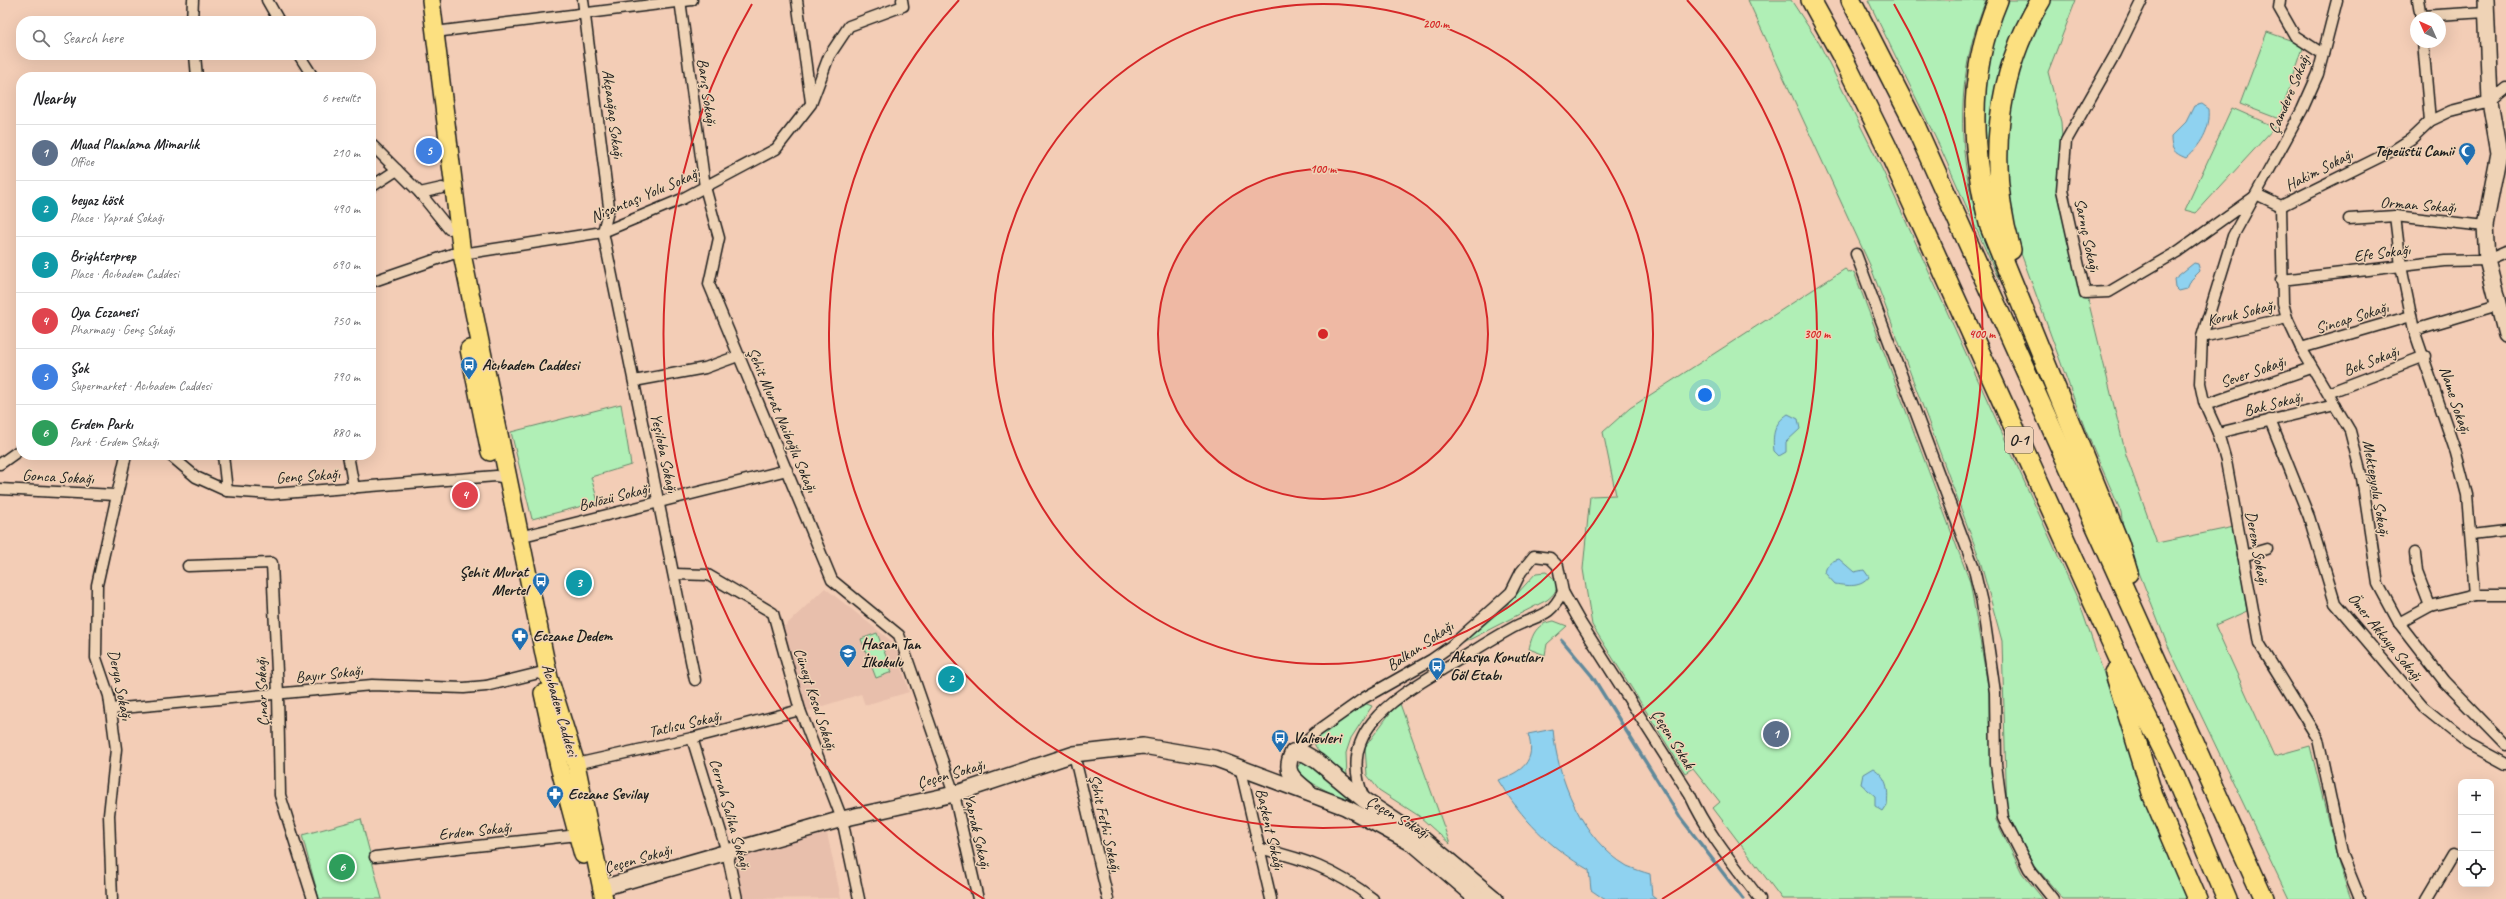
<!DOCTYPE html>
<html lang="en">
<head>
<meta charset="utf-8">
<style>
  body { margin:0; font-family:Caveat,sans-serif; background:#f6f6f6; color:#202124 }
  .controls { position:absolute; right:12px; bottom:12px; display:grid; overflow:hidden; border-radius:8px; box-shadow:0 4px 16px #0002 }
  .controls button { width:36px; height:36px; display:grid; place-items:center; padding:0; border:0; border-bottom:1px solid #e0e0e0; background:#fff; color:#202124; font:20px sans-serif }
  .compass { position:absolute; left:2410px; top:12px; width:36px; height:36px; border-radius:50%; background:#fff; box-shadow:0 4px 16px #0002; rotate:315deg }
  .you { position:absolute; left:1705px; top:395px; width:14px; height:14px; margin:-10px; border:3px solid #fff; border-radius:50%; background:#1a73e8; box-shadow:0 0 0 6px #1a73e833 }
  .badge { display:grid; place-items:center; width:26px; height:26px; border-radius:50%; background:#1f6fb2; color:#fff; font-size:13px; font-weight:700 }
  .pin { position:absolute; translate:-50% -50%; border:2px solid #fff; box-shadow:0 1px 4px #0006 }
  .list { margin:0; padding:0; list-style:none }
  h2 { display:flex; justify-content:space-between; align-items:center; height:52px; margin:0; padding:0 16px; font-size:17px }
  h2 small { font-size:13px; font-weight:400; color:#757577 }
  .list li { display:grid; grid-template-columns:26px 1fr auto; gap:12px; align-items:center; box-sizing:border-box; height:56px; padding:0 16px; border-top:1px solid #e0e0e0 }
  .list b { display:block; font-size:15px; white-space:nowrap }
  .list p { margin:0; font-size:13px; white-space:nowrap; color:#757577 }
  .list em { font-size:13px; font-style:normal; color:#757577 }
  .icon { flex:none; width:22px; height:22px; fill:none; stroke:currentColor; stroke-width:2; stroke-linecap:round; stroke-linejoin:round }
  .map { position:relative; flex:none; width:2506px; height:899px; overflow:hidden }
  .search { position:absolute; background:#fff; box-shadow:0 4px 16px #0002; left:16px; top:16px; width:360px; height:44px; display:flex; align-items:center; gap:10px; box-sizing:border-box; padding:0 14px; border-radius:16px; color:#757577; font-size:15px }
  .panel { position:absolute; background:#fff; box-shadow:0 4px 16px #0002; left:16px; top:72px; width:360px; height:388px; border-radius:16px }
  .map>svg:first-child { display:block }
  .built { fill:#e8bfac }
  .green { fill:#b0efb6; stroke:#668669 }
  .water { fill:#8fd2f0; stroke:#61899b }
  .lines { fill:none; stroke-linecap:round; stroke-linejoin:round }
  .stream { stroke:#61899b; stroke-width:3.5 }
  .street-casing { stroke:#1c1c1c; stroke-width:13 }
  .secondary-casing { stroke:#1c1c1c; stroke-width:18 }
  .primary-casing { stroke:#1c1c1c; stroke-width:20 }
  .highway-casing { stroke:#1c1c1c; stroke-width:22 }
  .street { stroke:#efd3b6; stroke-width:10 }
  .secondary { stroke:#efd3b6; stroke-width:15 }
  .primary { stroke:#fce080; stroke-width:17 }
  .highway { stroke:#fce080; stroke-width:19 }
  .ring { fill:none; stroke:#d62828; stroke-width:2 }
  .labels { text-anchor:middle; dominant-baseline:central; stroke-width:3; stroke-linejoin:round; paint-order:stroke }
  .shield { fill:#efd3b6; stroke:#5b534a; stroke-width:1 }
  .shield-label { font-size:15px; font-weight:bold; fill:#1c1c1c }
  .street-label { font-size:16px; fill:#1c1c1c; stroke:#efd3b6 }
  .poi-label { font-size:16px; font-weight:bold; fill:#1c1c1c; stroke:#efd3b6; text-anchor:start }
  .centre { fill:#d62828; stroke:#efd3b6; stroke-width:2 }
  .ring-label { font-size:12px; text-anchor:middle; font-weight:bold; fill:#d62828; stroke:#efd3b6; stroke-width:3; stroke-linejoin:round; paint-order:stroke }
</style>
</head>
<body>
<div class="map">
<svg width="2506" height="899" viewBox="0 0 2506 899">
  <rect width="100%" height="100%" fill="#f3cdb6"/>
  <filter id="ink" filterUnits="userSpaceOnUse"><feTurbulence type="fractalNoise" baseFrequency=".025" numOctaves="2"/><feDisplacementMap in="SourceGraphic" scale="8" xChannelSelector="R" yChannelSelector="G"/><feConvolveMatrix kernelMatrix="1 2 1 2 8 2 1 2 1" color-interpolation-filters="sRGB"/></filter>
  <g filter="url(#ink)">
    <!-- built -->
    <g class="built">
      <polygon points="825,588 895,644 909,692 865,705 861,694 807,711 783,628"/>
      <polygon points="827,833 841,898 742,899 732,854"/>
    </g>
    <!-- green -->
    <g class="green">
      <polygon points="1748,0 1791,0 1819,43 1883,171 2079,602 2153,815 2188,899 2063,899 2034,865 2007,814 2002,641 1979,557 1870,265"/>
      <path d="M1868,0H1986C1960,62 1956,134 1972,199C1979,227 1990,253 1999,280L1941,149Z"/>
      <path d="M2009,0H2033L1990,182C1981,121 1981,58 2009,0Z"/>
      <polygon points="2047,0 2076,0 2048,72 2061,122 2067,214 2126,455 2157,543 2234,527 2247,611 2215,625 2274,756 2310,746 2339,865 2351,899 2289,899 2167,644 2124,534 2121,512 2085,429 2018,245 2010,210 2005,125 2027,44"/>
      <polygon points="2267,32 2304,45 2279,119 2240,104"/>
      <polygon points="2232,108 2275,127 2196,213 2185,210"/>
      <polygon points="1845,269 1850,273 1854,272 1970,582 1989,692 1989,722 1996,820 2022,873 2043,899 1782,899 1713,808 1720,802 1693,768 1685,773 1592,625 1583,569 1590,496 1616,495 1603,432 1630,408"/>
      <polygon points="621,404 631,465 591,477 598,502 532,519 511,432"/>
      <path d="M1546,572C1560,582 1560,590 1547,600L1463,643L1506,606L1536,573Z"/>
      <path d="M1554,621L1567,626L1547,644L1545,655L1529,649C1532,634 1537,623 1554,621Z"/>
      <polygon points="877,633 892,672 876,678 861,639"/>
      <polygon points="1399,701 1450,844 1419,816 1379,790 1367,775 1365,747"/>
      <path d="M1364,703L1372,706L1351,738L1346,753L1347,777C1331,767 1319,756 1312,739Z"/>
      <polygon points="1303,758 1396,828 1301,777 1296,770"/>
      <polygon points="361,819 382,899 319,899 302,835"/>
    </g>
    <!-- water -->
    <g class="water">
      <path d="M2202,104L2209,109C2211,129 2200,146 2186,158C2174,153 2171,150 2171,137L2186,122L2194,106Z"/>
      <polygon points="2194,263 2198,264 2200,271 2191,280 2187,289 2179,291 2175,287 2174,279"/>
      <path d="M1788,414L1798,419L1800,429L1786,442V452L1779,456L1774,451C1772,435 1774,423 1788,414Z"/>
      <path d="M1839,559L1854,572L1864,570L1869,577C1861,588 1848,586 1835,584L1825,573C1826,565 1831,561 1839,559Z"/>
      <path d="M1553,729C1557,778 1582,840 1627,866C1634,869 1643,872 1650,874L1652,896L1656,899H1604L1591,890L1589,870C1549,847 1522,819 1498,780C1522,772 1537,761 1528,734Z"/>
      <path d="M1873,768C1887,777 1889,789 1887,805L1883,811L1875,806V796L1861,784L1863,774Z"/>
    </g>
    <g class="lines">
      <!-- stream -->
      <polyline class="stream" points="1562,640 1592,676 1680,817 1743,899"/>
      <defs>
        <g id="street">
          <polyline points="267,0 279,21"/>
          <polyline points="583,0 609,207 603,232 695,680"/>
          <polyline points="680,0 705,187 719,238 709,284 832,580 899,635 954,794 978,899"/>
          <polyline points="797,0 811,102"/>
          <polyline points="2142,0 2116,53 2066,141 2062,190 2085,293 2109,292 2177,252 2254,197"/>
          <polyline points="2280,0 2279,8 2295,36 2323,54"/>
          <polyline points="2337,0 2318,74 2302,110 2233,236 2202,337 2200,383 2204,402 2218,433 2226,461 2259,643 2318,739 2343,857 2360,899"/>
          <polyline points="2418,0 2421,18"/>
          <polyline points="2421,16 2486,12"/>
          <polyline points="192,21 193,0"/>
          <polyline points="435,32 692,0"/>
          <polyline points="2423,42 2430,121"/>
          <polyline points="195,55 197,77"/>
          <polyline points="299,55 313,77"/>
          <polyline points="371,144 420,193 449,229"/>
          <polyline points="371,187 397,170"/>
          <polyline points="420,193 442,188"/>
          <polyline points="2258,195 2281,206 2394,150 2411,139 2430,121 2451,111 2490,101 2506,88"/>
          <polyline points="2281,206 2283,303 2287,318 2301,348 2350,431 2362,478 2378,584 2399,623 2444,681 2506,745"/>
          <polyline points="2395,216 2401,266 2414,330 2456,453 2467,495 2475,595"/>
          <polyline points="2349,219 2395,216 2485,226"/>
          <polyline points="1856,254 1973,565 1982,603 1995,692 1996,764 2003,818 2029,869 2053,899"/>
          <polyline points="2281,280 2445,261 2487,260 2506,252"/>
          <polyline points="371,282 452,254 462,254 603,232 682,199 776,149 811,104 829,56 849,26 903,6 902,0"/>
          <polyline points="2414,330 2498,305"/>
          <polyline points="2202,337 2287,318"/>
          <polyline points="2301,348 2411,316"/>
          <polyline points="634,381 705,368 738,356"/>
          <polyline points="2328,393 2425,356"/>
          <polyline points="2205,405 2311,368"/>
          <polyline points="2270,420 2309,517 2335,603 2423,707 2469,744 2506,764"/>
          <polyline points="2218,433 2335,405"/>
          <polyline points="170,455 196,477 227,491 272,494 496,476 507,478"/>
          <polyline points="223,455 227,491"/>
          <polyline points="348,455 354,488"/>
          <polyline points="0,464 21,449"/>
          <polyline points="0,489 115,495"/>
          <polyline points="2471,535 2506,531"/>
          <polyline points="519,537 787,470"/>
          <polyline points="2415,553 2417,572 2430,606"/>
          <polyline points="2243,556 2267,549"/>
          <polyline points="188,566 272,563 278,694 280,795 313,899"/>
          <polyline points="674,574 708,575 773,613 800,710 842,819 859,899"/>
          <polyline points="2399,623 2430,606 2475,595 2506,595"/>
          <polyline points="111,709 372,685 464,688 486,686 539,673 549,678"/>
          <polyline points="692,738 727,852 737,899"/>
          <path d="M1293,752L1316,732L1364,698L1431,660L1451,646L1511,592L1521,572L1534,556L1550,558L1558,566L1563,592L1580,622L1690,795C1707,833 1735,866 1760,899"/>
          <polyline points="1074,754 1108,899"/>
          <polyline points="576,764 692,738 800,710"/>
          <polyline points="1240,766 1271,899"/>
          <path d="M1364,798C1334,729 1399,696 1448,666C1471,653 1493,638 1516,626C1541,614 1549,618 1563,592"/>
          <path d="M1258,848C1305,859 1334,869 1373,899"/>
          <polyline points="375,857 578,835"/>
          <polyline points="112,899 109,815 116,749 109,696 96,658 97,585 126,455"/>
          <polyline points="2427,899 2453,855"/>
        </g>
        <g id="secondary">
          <polyline points="2486,0 2490,101 2499,153 2485,226 2487,260 2506,335"/>
          <polyline points="1293,752 1305,754 1317,761 1364,800 1423,839 1495,899"/>
          <path d="M1293,752C1283,771 1292,778 1307,790"/>
          <polyline points="602,888 842,819 954,794 1074,754 1143,746 1214,758 1345,807 1415,845 1478,899"/>
        </g>
        <g id="primary">
          <polyline points="431,0 462,254 549,678 576,764 604,899"/>
          <polyline points="469,349 490,452"/>
          <polyline points="543,693 559,766 583,855"/>
        </g>
        <g id="highway">
          <polyline points="1811,0 1844,60 1886,145 2124,670 2167,758 2227,899"/>
          <polyline points="1851,0 1914,123 2264,899"/>
          <path d="M1998,0C1967,73 1970,151 1990,227L2119,543L2128,573"/>
          <path d="M2011,250C1987,167 1995,74 2041,0"/>
          <polyline points="2115,673 2153,796 2197,899"/>
        </g>
      </defs>
      <!-- street casing -->
      <use href="#street" class="street-casing"/>
      <!-- secondary casing -->
      <use href="#secondary" class="secondary-casing"/>
      <!-- primary casing -->
      <use href="#primary" class="primary-casing"/>
      <!-- highway casing -->
      <use href="#highway" class="highway-casing"/>
      <!-- street -->
      <use href="#street" class="street"/>
      <!-- secondary -->
      <use href="#secondary" class="secondary"/>
      <!-- primary -->
      <use href="#primary" class="primary"/>
      <!-- highway -->
      <use href="#highway" class="highway"/>
    </g>
  </g>
  <!-- distance rings -->
  <circle cx="1323" cy="334" r="165" fill="#d62828" fill-opacity=".12"/>
  <g class="ring">
    <circle cx="1323" cy="334" r="165"/>
    <circle cx="1323" cy="334" r="330"/>
    <path d="M1687 0A494 494 0 1 1 959 0"/>
    <path d="M984 899A659 659 0 0 1 752 4M1894 4A659 659 0 0 1 1662 899"/>
  </g>
  <!-- icons -->
  <defs>
    <symbol id="mosque-pin" viewBox="-11 -11 22 30"><path d="M0 17L-7.5 6A9.5 9.5 0 1 1 7.5 6Z" fill="#1f6fb2" stroke="#efd3b6"/><path d="M3.5-4.9A6 6 0 1 0 3.5 4.9A5 5 0 1 1 3.5-4.9Z" fill="#fff"/></symbol>
    <symbol id="bus-pin" viewBox="-11 -11 22 30"><path d="M0 17L-7.5 6A9.5 9.5 0 1 1 7.5 6Z" fill="#1f6fb2" stroke="#efd3b6"/><path d="M-5-6H5V4H4V6H2V4H-2V6H-4V4H-5ZM-3.5-4V0h7V-4ZM-3.5 1.2v1.5H-2V1.2ZM2 1.2v1.5H3.5V1.2Z" fill="#fff"/></symbol>
    <symbol id="pharmacy-pin" viewBox="-11 -11 22 30"><path d="M0 17L-7.5 6A9.5 9.5 0 1 1 7.5 6Z" fill="#1f6fb2" stroke="#efd3b6"/><path d="M-2-6h4v4h4v4h-4v4h-4v-4h-4v-4h4Z" fill="#fff"/></symbol>
    <symbol id="school-pin" viewBox="-11 -11 22 30"><path d="M0 17L-7.5 6A9.5 9.5 0 1 1 7.5 6Z" fill="#1f6fb2" stroke="#efd3b6"/><path d="M0-5L7-2L0 1L-7-2ZM-4 1L0 2.5L4 1V4Q0 6-4 4Z" fill="#fff"/></symbol>
  </defs>
  <g fill-rule="evenodd">
    <use href="#mosque-pin" x="2457" y="141" width="20" height="27"/>
    <use href="#bus-pin" x="459" y="355" width="20" height="27"/>
    <use href="#bus-pin" x="531" y="571" width="20" height="27"/>
    <use href="#pharmacy-pin" x="510" y="626" width="20" height="27"/>
    <use href="#school-pin" x="838" y="643" width="20" height="27"/>
    <use href="#bus-pin" x="1427" y="656" width="20" height="27"/>
    <use href="#bus-pin" x="1270" y="728" width="20" height="27"/>
    <use href="#pharmacy-pin" x="545" y="784" width="20" height="27"/>
  </g>
  <g class="labels">
    <!-- shield labels -->
    <rect class="shield" x="2005" y="427" width="28" height="26" rx="3"/>
    <g class="shield-label">
      <text x="2019" y="440">O-1</text>
    </g>
    <!-- street labels -->
    <g class="street-label">
      <text transform="translate(707 92) rotate(82)">Barış Sokağı</text>
      <text transform="translate(2289 94) rotate(-67)">Çamdere Sokağı</text>
      <text transform="translate(613 114) rotate(83)">Akçaağaç Sokağı</text>
      <text transform="translate(2319 170) rotate(-27)">Hakim Sokağı</text>
      <text transform="translate(645 195) rotate(-23)">Nişantaşı Yolu Sokağı</text>
      <text transform="translate(2418 205) rotate(4)">Orman Sokağı</text>
      <text transform="translate(2087 235) rotate(78)">Sarnıç Sokağı</text>
      <text transform="translate(2382 253) rotate(-7)">Efe Sokağı</text>
      <text transform="translate(2241 313) rotate(-13)">Koruk Sokağı</text>
      <text transform="translate(2352 318) rotate(-17)">Sincap Sokağı</text>
      <text transform="translate(2371 361) rotate(-21)">Bek Sokağı</text>
      <text transform="translate(2253 372) rotate(-19)">Sever Sokağı</text>
      <text transform="translate(2455 400) rotate(72)">Name Sokağı</text>
      <text transform="translate(2273 404) rotate(-14)">Bak Sokağı</text>
      <text transform="translate(782 420) rotate(67)">Şehit Murat Naiboğlu Sokağı</text>
      <text transform="translate(664 453) rotate(78)">Yeşiloba Sokağı</text>
      <text transform="translate(308 476) rotate(-4)">Genç Sokağı</text>
      <text transform="translate(58 477) rotate(3)">Gonca Sokağı</text>
      <text transform="translate(2376 488) rotate(80)">Mektepyolu Sokağı</text>
      <text transform="translate(614 497) rotate(-14)">Balözü Sokağı</text>
      <text transform="translate(2257 548) rotate(80)">Derem Sokağı</text>
      <text transform="translate(2385 637) rotate(51)">Ömer Akkaya Sokağı</text>
      <text transform="translate(1420 646) rotate(-34)">Balkan Sokağı</text>
      <text transform="translate(329 674) rotate(-6)">Bayır Sokağı</text>
      <text transform="translate(120 685) rotate(79)">Derya Sokağı</text>
      <text transform="translate(262 692) rotate(-92)">Çınar Sokağı</text>
      <text transform="translate(815 699) rotate(72)">Cüneyt Kosal Sokağı</text>
      <text transform="translate(560 710) rotate(74)">Acıbadem Caddesi</text>
      <text transform="translate(685 724) rotate(-13)">Tatlısu Sokağı</text>
      <text transform="translate(1673 739) rotate(58)">Çeçen Sokak</text>
      <text transform="translate(951 774) rotate(-16)">Çeçen Sokağı</text>
      <text transform="translate(730 814) rotate(74)">Cerrah Saliha Sokağı</text>
      <text transform="translate(1398 817) rotate(30)">Çeçen Sokağı</text>
      <text transform="translate(1105 823) rotate(77)">Şehit Fethi Sokağı</text>
      <text transform="translate(1270 829) rotate(77)">Başkent Sokağı</text>
      <text transform="translate(475 831) rotate(-6)">Erdem Sokağı</text>
      <text transform="translate(977 831) rotate(77)">Yaprak Sokağı</text>
      <text transform="translate(638 859) rotate(-16)">Çeçen Sokağı</text>
    </g>
    <!-- poi labels -->
    <g class="poi-label">
      <text x="2454" y="151" text-anchor="end">Tepeüstü Camii</text>
      <text x="482" y="365">Acıbadem Caddesi</text>
      <text x="528" y="572" text-anchor="end">Şehit Murat<tspan x="528" dy="18">Mertel</tspan></text>
      <text x="533" y="636">Eczane Dedem</text>
      <text x="861" y="644">Hasan Tan<tspan x="861" dy="18">İlkokulu</tspan></text>
      <text x="1450" y="657">Akasya Konutları<tspan x="1450" dy="18">Göl Etabı</tspan></text>
      <text x="1293" y="738">Valievleri</text>
      <text x="568" y="794">Eczane Sevilay</text>
    </g>
  </g>
  <circle cx="1323" cy="334" r="6" class="centre"/>
  <g class="ring-label">
    <text x="1436" y="28">200 m</text>
    <text x="1323" y="173">100 m</text>
    <text x="1817" y="338">300 m</text>
    <text x="1982" y="338">400 m</text>
  </g>
</svg>
<div class="controls">
<button>+</button>
<button>−</button>
<button><svg class="icon" aria-label="locate" viewBox="0 0 24 24"><circle cx="12" cy="12" r="6"/><path d="M12 2v4M12 18v4M2 12h4M18 12h4"/></svg></button>
</div>
<svg class="compass" viewBox="-18 -18 36 36"><path d="M0-13l5 13h-10z" fill="#e53935"/><path d="M0 13l5-13h-10z" fill="#757577"/></svg>
<div class="you"></div>
<div class="pin badge" style="left:1776px;top:734px;background:#5c6f8a">1</div>
<div class="pin badge" style="left:951px;top:679px;background:#0f9aa8">2</div>
<div class="pin badge" style="left:579px;top:583px;background:#0f9aa8">3</div>
<div class="pin badge" style="left:465px;top:495px;background:#e0444e">4</div>
<div class="pin badge" style="left:429px;top:151px;background:#3f7fe0">5</div>
<div class="pin badge" style="left:342px;top:867px;background:#2e9e5b">6</div>
<div class="search"><svg class="icon" aria-label="search" viewBox="0 0 24 24"><circle cx="10" cy="10" r="6"/><path d="M15 15l6 6"/></svg>Search here</div>
<section class="panel">
<h2>Nearby<small>6 results</small></h2>
<ul class="list">
<li><span class="badge" style="background:#5c6f8a">1</span><div><b>Muad Planlama Mimarlık</b><p>Office</p></div><em>210 m</em></li>
<li><span class="badge" style="background:#0f9aa8">2</span><div><b>beyaz kösk</b><p>Place · Yaprak Sokağı</p></div><em>490 m</em></li>
<li><span class="badge" style="background:#0f9aa8">3</span><div><b>Brighterprep</b><p>Place · Acıbadem Caddesi</p></div><em>690 m</em></li>
<li><span class="badge" style="background:#e0444e">4</span><div><b>Oya Eczanesi</b><p>Pharmacy · Genç Sokağı</p></div><em>750 m</em></li>
<li><span class="badge" style="background:#3f7fe0">5</span><div><b>Şok</b><p>Supermarket · Acıbadem Caddesi</p></div><em>790 m</em></li>
<li><span class="badge" style="background:#2e9e5b">6</span><div><b>Erdem Parkı</b><p>Park · Erdem Sokağı</p></div><em>880 m</em></li>
</ul>
</section>
</div>
</body>
</html>
